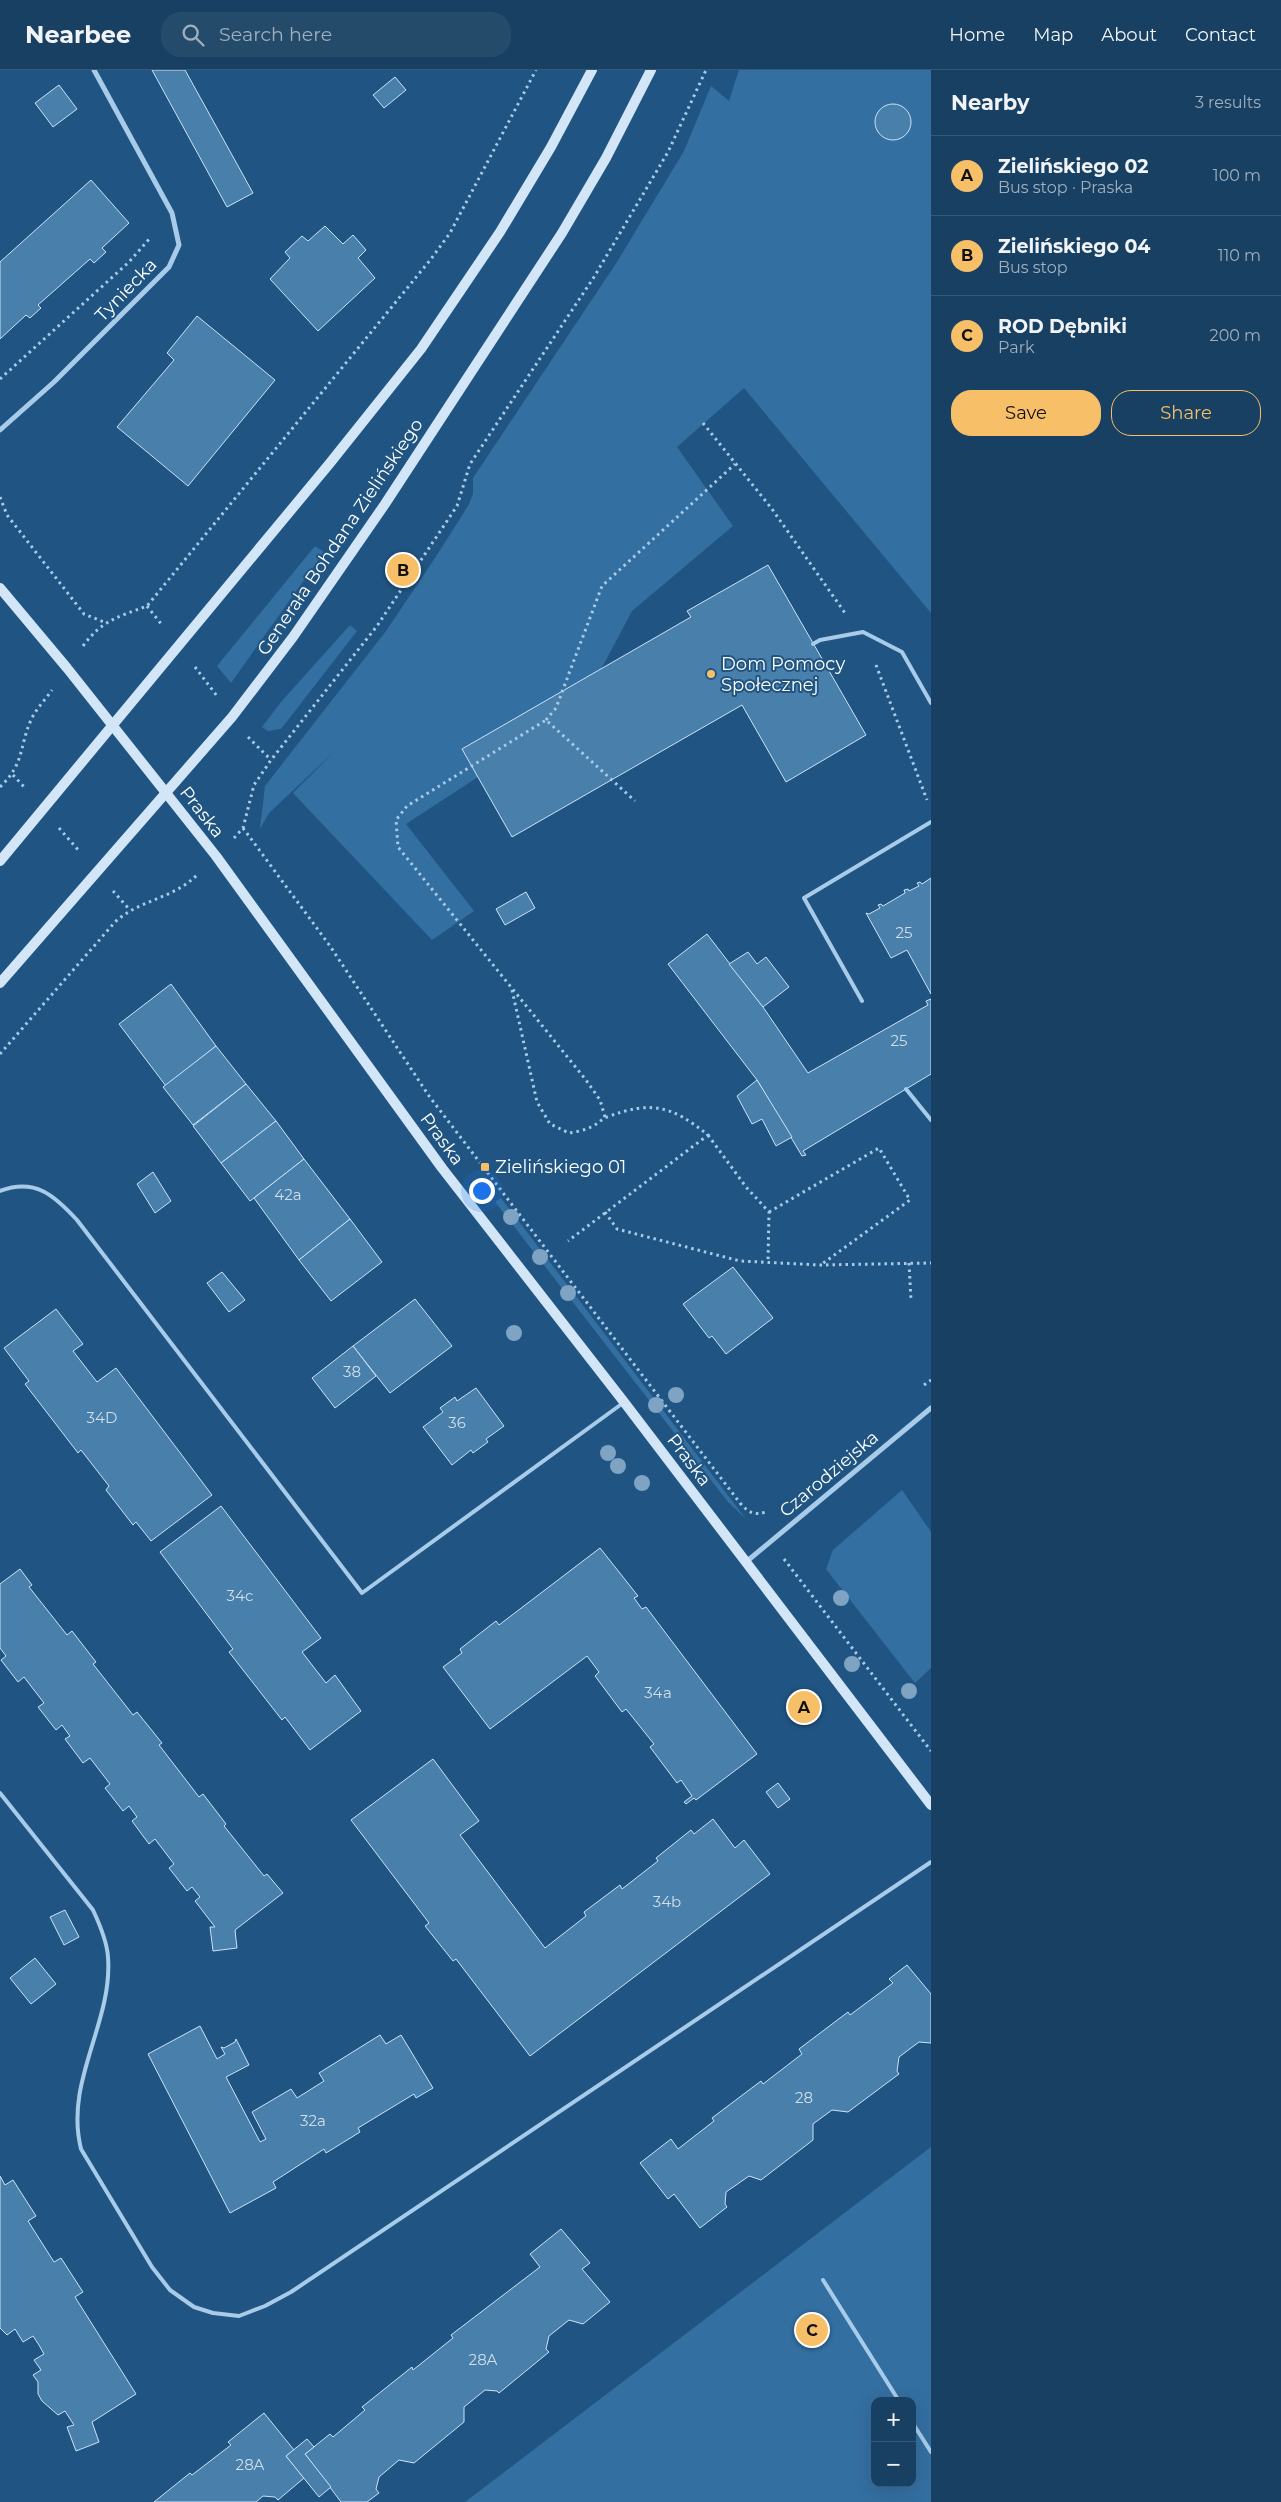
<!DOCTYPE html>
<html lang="en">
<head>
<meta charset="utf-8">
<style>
  body { margin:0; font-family:Montserrat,sans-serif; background:#254b6b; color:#f1f3f6 }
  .controls { position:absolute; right:15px; bottom:15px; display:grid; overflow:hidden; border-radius:10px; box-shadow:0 5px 20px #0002 }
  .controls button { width:45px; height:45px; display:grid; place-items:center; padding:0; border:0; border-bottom:1px solid #365977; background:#184062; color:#f1f3f6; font:25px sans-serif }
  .you { position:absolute; left:481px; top:1120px; width:18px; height:18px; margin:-12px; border:4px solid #fff; border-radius:50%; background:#1a73e8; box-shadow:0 0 0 8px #1a73e833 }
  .badge { display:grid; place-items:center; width:32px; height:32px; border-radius:50%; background:#f6bf68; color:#111; font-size:16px; font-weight:700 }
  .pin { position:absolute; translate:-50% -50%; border:2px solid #fff; box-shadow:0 1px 5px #0006 }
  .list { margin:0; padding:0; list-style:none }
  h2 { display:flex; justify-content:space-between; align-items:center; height:65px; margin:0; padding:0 20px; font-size:21px }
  h2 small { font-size:16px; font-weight:400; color:#9fafbe }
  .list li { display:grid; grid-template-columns:32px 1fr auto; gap:15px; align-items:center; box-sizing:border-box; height:80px; padding:0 20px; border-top:1px solid #365977 }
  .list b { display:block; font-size:19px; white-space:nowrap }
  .list p { margin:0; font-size:16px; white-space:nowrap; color:#9fafbe }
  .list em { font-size:16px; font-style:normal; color:#9fafbe }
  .actions { display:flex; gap:10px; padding:15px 20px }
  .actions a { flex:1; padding:11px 0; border:1px solid #f6bf68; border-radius:20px; text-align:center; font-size:18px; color:#f6bf68 }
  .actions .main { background:#f6bf68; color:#111 }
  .icon { flex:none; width:28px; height:28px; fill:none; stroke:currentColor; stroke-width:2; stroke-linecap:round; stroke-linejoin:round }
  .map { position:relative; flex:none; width:931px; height:2432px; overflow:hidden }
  header { display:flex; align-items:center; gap:30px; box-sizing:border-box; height:70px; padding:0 25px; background:#184062; border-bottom:1px solid #365977 }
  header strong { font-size:24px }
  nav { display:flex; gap:28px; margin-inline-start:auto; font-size:18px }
  .search { width:350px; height:45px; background:#254b6b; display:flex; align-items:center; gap:12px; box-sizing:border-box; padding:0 18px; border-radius:20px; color:#9fafbe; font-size:19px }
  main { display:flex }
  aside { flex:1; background:#184062 }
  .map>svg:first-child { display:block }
  .green { fill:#346fa1; fill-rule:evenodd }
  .building { fill:#487fab; stroke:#cbe3f7 }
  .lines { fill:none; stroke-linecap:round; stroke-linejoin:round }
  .path { stroke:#a7cbe9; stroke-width:3; stroke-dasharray:2.5 4; stroke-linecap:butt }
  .lane { stroke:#a7cbe9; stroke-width:4 }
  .street { stroke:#a7cbe9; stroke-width:5 }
  .secondary { stroke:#d2e6f7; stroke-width:10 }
  .tree { fill:#7ea3c3 }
  .poi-dot { fill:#f6bf68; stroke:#205583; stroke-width:2 }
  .labels { text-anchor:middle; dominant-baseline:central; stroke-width:4; stroke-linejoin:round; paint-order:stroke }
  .number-label { font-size:15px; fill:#d1dfea }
  .street-label { font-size:18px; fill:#fff; stroke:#205583 }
  .poi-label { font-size:18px; fill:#fff; stroke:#205583; text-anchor:start }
</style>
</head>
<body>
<header>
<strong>Nearbee</strong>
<div class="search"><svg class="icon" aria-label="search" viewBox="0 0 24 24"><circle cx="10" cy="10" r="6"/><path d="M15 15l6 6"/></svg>Search here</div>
<nav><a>Home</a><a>Map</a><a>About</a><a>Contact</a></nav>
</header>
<main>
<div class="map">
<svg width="931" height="2432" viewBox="0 0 931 2432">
  <rect width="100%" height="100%" fill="#205583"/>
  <!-- green -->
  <g class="green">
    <polygon points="739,0 931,0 931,543 744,318 677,377 733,456 632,541 579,641 406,754 474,841 432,870 293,723 334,682 269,743 260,759 265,716 386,561 435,488 468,436 473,424 473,408 617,192 684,81 711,16 729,31"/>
    <polygon points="315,476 324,482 231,613 217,596"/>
    <polygon points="350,555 357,561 281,659 268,661 262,657 281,632"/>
    <polygon points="501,1128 746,1449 728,1432 495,1132"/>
    <polygon points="902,1420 931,1462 931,1598 915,1613 826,1499 833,1480"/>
    <path d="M931,2077V2432H465ZM875,2331H912V2413H875Z"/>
  </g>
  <!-- building -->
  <g class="building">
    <polygon points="152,0 185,0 253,123 227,137"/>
    <polygon points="395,7 406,20 384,38 373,25"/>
    <polygon points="59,15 77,39 53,57 35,33"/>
    <circle cx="893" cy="52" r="18"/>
    <polygon points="91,110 129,153 102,178 106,182 94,193 90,189 38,235 41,238 30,248 26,245 0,269 0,192"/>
    <polygon points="325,156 343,174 353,165 366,180 358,188 375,208 318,261 270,209 290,188 285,182 302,166 308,171"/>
    <polygon points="197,246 275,310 188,416 117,357 174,290 167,283"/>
    <polygon points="768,495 866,665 786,712 742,635 512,767 462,679 691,547 687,541"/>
    <polygon points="931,808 931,924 907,880 891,888 866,843 869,844 880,838 878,835 881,834 883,836 905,823 904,820 908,819 909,821 919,816 917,813 920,812 922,814"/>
    <polygon points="526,822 535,838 505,855 496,839"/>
    <polygon points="707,864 763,937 808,1003 928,935 926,931 931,929 931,1004 803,1081 806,1085 802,1086 757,1010 668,894"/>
    <polygon points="748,882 757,894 766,887 789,917 763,937 729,894"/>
    <polygon points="171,914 216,976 166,1016 119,954"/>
    <polygon points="216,976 246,1014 193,1055 163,1017"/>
    <polygon points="757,1010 792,1067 776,1076 762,1049 752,1054 737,1026"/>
    <polygon points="246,1014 276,1051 221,1093 193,1056"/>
    <polygon points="276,1051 304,1089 250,1131 221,1093"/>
    <polygon points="304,1089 350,1149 299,1190 254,1128"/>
    <polygon points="153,1102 171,1131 155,1143 137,1114"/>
    <polygon points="350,1149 382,1192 331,1231 299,1190"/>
    <polygon points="733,1197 773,1248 726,1284 712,1266 709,1268 683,1234"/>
    <polygon points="222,1202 245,1230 229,1242 207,1213"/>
    <polygon points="415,1229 452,1276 390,1323 353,1276"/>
    <polygon points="56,1239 83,1274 73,1281 97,1312 116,1298 212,1425 151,1471 136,1452 133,1455 106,1420 109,1416 81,1380 78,1383 25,1314 29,1311 4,1278"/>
    <polygon points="353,1276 376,1306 335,1338 312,1308"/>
    <polygon points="476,1318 504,1356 486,1369 488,1372 473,1383 471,1380 452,1395 423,1357 443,1342 440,1338 455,1327 457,1331"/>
    <polygon points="221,1436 321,1568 302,1582 326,1613 335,1605 361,1641 310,1680 285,1647 282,1650 229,1582 233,1579 160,1482"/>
    <polygon points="600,1478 638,1526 634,1528 642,1539 646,1537 757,1684 696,1730 694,1728 686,1734 684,1732 692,1726 681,1710 677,1713 650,1677 654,1674 626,1639 622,1642 595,1606 599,1602 587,1586 490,1659 443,1597 462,1583 460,1579 496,1551 499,1555"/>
    <polygon points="20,1499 32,1515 29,1517 67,1565 72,1561 96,1592 93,1594 133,1645 137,1642 162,1673 159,1675 199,1727 203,1724 226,1754 224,1756 264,1806 267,1804 283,1823 235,1860 237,1878 213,1881 210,1857 215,1857 195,1831 200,1827 192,1817 187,1821 169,1798 174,1794 155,1769 149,1774 132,1751 137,1747 129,1736 123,1741 105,1718 110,1714 90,1688 83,1693 65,1669 70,1666 62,1655 56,1660 38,1637 44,1633 24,1607 18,1612 1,1590 6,1586 0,1578 0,1514"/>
    <polygon points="433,1689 479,1751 460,1765 545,1878 586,1846 584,1842 620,1815 622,1819 658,1791 656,1788 691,1760 694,1764 713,1749 735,1778 744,1770 770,1804 530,1986 456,1889 453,1891 425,1856 429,1853 351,1750"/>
    <polygon points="778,1713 790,1729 778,1738 766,1722"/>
    <polygon points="65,1840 79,1867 64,1875 50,1847"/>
    <polygon points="35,1888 56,1914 31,1934 10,1908"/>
    <polygon points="907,1895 931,1924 931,1973 919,1972 899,1987 897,2001 899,2004 848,2042 832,2040 813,2054 813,2070 761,2110 749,2106 726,2122 725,2134 727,2137 700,2158 674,2124 668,2129 640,2093 671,2069 678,2079 714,2051 712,2048 761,2011 763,2014 802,1984 799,1979 848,1942 850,1945 893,1913 889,1909"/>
    <polygon points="200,1956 217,1989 225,1984 221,1977 224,1978 235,1972 236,1969 249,1995 226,2007 260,2072 266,2069 252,2042 291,2019 297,2028 324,2011 319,2003 380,1965 386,1974 401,1965 433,2018 416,2028 414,2024 358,2058 360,2062 326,2083 324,2079 273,2112 276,2118 230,2143 148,1984"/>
    <polygon points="0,2106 5,2115 13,2110 36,2146 28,2151 54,2192 61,2188 83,2222 75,2227 136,2324 92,2352 99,2372 76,2381 67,2357 74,2355 65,2341 58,2345 42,2331 38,2324 38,2312 33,2305 41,2300 34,2290 44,2284 39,2275 33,2266 23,2272 15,2259 7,2265 0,2258"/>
    <polygon points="561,2159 590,2193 582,2199 610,2232 583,2254 569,2250 549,2266 546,2279 549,2282 499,2323 497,2321 485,2320 464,2337 464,2352 414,2393 399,2390 379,2407 376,2419 379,2423 367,2432 341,2432 305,2384 330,2364 333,2367 365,2340 362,2337 412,2297 413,2300 453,2268 451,2265 540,2197 530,2184"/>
    <polygon points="264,2343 294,2380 286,2386 304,2408 278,2430 275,2427 263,2426 256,2432 154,2432 190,2403 192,2405 231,2375 228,2372"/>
    <polygon points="307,2369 314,2377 305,2384 331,2417 319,2427 286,2386"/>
  </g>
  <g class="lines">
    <!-- path -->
    <g class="path">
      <polyline points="0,309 129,192 151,167"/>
      <polyline points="703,353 772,439 845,543"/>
      <polyline points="0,427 7,445 84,544 104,552"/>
      <polyline points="147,536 162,555"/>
      <path d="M83,576C102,550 118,547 147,536L431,189L450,163L536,0"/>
      <polyline points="876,595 927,730"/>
      <polyline points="195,597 217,626"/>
      <polyline points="546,650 556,638 602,516 735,394"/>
      <polyline points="248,667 271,690"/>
      <polyline points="13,705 26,719"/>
      <path d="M0,717C25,693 19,677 31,650C36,639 45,630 52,620"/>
      <polyline points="59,758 80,782"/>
      <path d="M243,758L330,876L429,1026L740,1433C748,1442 754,1446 766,1442"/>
      <polyline points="234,768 243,758 254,715 271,690 377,556 457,436 470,394 594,207 668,82 706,0"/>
      <polyline points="113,821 129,839"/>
      <path d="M512,920L537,1032L550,1054L569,1063C576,1062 585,1060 591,1057C597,1055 601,1049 607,1047C652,1030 672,1036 708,1065L568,1171"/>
      <path d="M0,984L115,852C142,828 172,830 198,804"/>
      <polyline points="605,1047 600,1030 586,1010 398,777 396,750 407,736 546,650 635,731"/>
      <polyline points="708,1065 746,1117 769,1142 768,1192"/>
      <polyline points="605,1142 617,1159 740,1191 820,1195 931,1193"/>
      <polyline points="769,1142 879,1078 910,1130 822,1194"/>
      <polyline points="909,1193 911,1230"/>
      <polyline points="924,1315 931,1310"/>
      <polyline points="784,1489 931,1681"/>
    </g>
    <!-- lane -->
    <g class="lane">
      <polyline points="813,574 820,570 863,562 902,582 931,633"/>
      <polyline points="862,931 804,828 931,752"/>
      <polyline points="906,1019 931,1050"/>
      <path d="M0,1121C35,1108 54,1125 77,1150L362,1523L623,1333"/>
      <path d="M0,1723L93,1840C100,1855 107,1871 108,1887C113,1953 64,2011 81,2079L152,2197L170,2220L194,2237L213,2243L239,2246L265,2236L291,2222L931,1792"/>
      <polyline points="823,2210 899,2331"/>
      <polyline points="912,2352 931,2382"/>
    </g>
    <!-- street -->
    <g class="street">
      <polyline points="0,360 54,312 169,197 179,175 172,143 94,0"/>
      <polyline points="746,1492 931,1338"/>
    </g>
    <!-- secondary -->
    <g class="secondary">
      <polyline points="0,518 67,598 216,786 442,1098 624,1332 931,1735"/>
      <polyline points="0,791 330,393 421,279 500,162 551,77 592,0"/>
      <polyline points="0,913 232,647 293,567 385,434 562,163 606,88 651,0"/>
    </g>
  </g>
  <!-- trees -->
  <g class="tree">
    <circle cx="511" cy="1147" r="8"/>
    <circle cx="540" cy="1187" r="8"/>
    <circle cx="568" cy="1223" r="8"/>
    <circle cx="514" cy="1263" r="8"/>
    <circle cx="676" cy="1325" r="8"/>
    <circle cx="656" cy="1335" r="8"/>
    <circle cx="608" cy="1383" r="8"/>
    <circle cx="618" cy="1396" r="8"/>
    <circle cx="642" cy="1413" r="8"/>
    <circle cx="841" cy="1528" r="8"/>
    <circle cx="852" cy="1594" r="8"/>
    <circle cx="909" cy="1621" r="8"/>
  </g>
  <!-- markers -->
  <g class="poi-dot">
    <circle cx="711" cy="604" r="5"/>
    <rect x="480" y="1092" width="10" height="10" rx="2.5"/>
  </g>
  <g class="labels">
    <!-- number labels -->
    <g class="number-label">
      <text x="904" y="862">25</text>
      <text x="899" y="970">25</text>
      <text x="288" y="1124">42a</text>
      <text x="352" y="1301">38</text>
      <text x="102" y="1347">34D</text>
      <text x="457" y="1352">36</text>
      <text x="240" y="1525">34c</text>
      <text x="658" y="1622">34a</text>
      <text x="667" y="1831">34b</text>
      <text x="804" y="2027">28</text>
      <text x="313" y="2050">32a</text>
      <text x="483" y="2289">28A</text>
      <text x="250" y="2394">28A</text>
    </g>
    <!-- street labels -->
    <g class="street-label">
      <text transform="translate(126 220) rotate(-46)">Tyniecka</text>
      <text transform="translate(340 467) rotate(-56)">Generała Bohdana Zielińskiego</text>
      <text transform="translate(202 742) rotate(52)">Praska</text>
      <text transform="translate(442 1069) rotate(54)">Praska</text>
      <text transform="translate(689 1390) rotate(53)">Praska</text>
      <text transform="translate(829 1404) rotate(-40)">Czarodziejska</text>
    </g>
    <!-- poi labels -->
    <g class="poi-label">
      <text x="721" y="594">Dom Pomocy<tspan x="721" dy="21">Społecznej</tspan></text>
      <text x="495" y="1097">Zielińskiego 01</text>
    </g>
  </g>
</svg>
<div class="controls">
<button>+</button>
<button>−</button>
</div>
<div class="you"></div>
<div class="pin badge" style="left:804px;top:1637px">A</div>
<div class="pin badge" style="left:403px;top:500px">B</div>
<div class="pin badge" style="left:812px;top:2260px">C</div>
</div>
<aside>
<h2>Nearby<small>3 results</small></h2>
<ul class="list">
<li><span class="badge">A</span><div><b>Zielińskiego 02</b><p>Bus stop · Praska</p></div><em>100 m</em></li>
<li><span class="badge">B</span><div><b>Zielińskiego 04</b><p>Bus stop</p></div><em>110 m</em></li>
<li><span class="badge">C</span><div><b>ROD Dębniki</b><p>Park</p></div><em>200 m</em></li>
</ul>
<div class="actions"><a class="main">Save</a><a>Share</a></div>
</aside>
</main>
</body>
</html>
